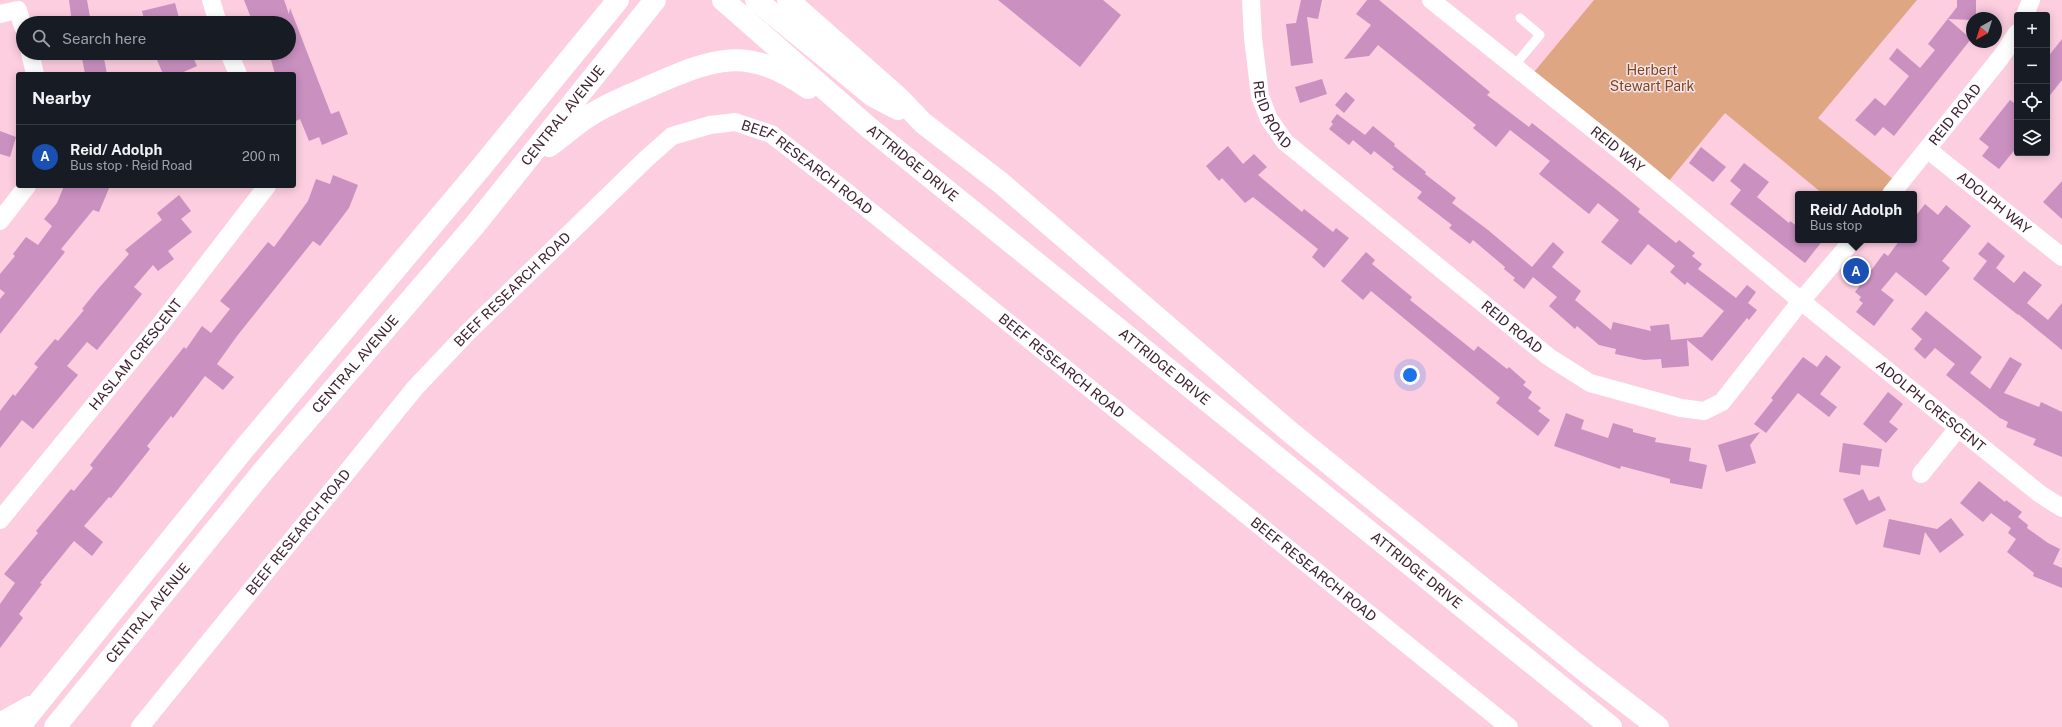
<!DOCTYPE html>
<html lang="en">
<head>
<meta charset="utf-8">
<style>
  body { margin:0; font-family:"Public Sans",sans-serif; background:#20242c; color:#f1f3f6 }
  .controls { position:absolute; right:12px; top:12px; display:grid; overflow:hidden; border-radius:4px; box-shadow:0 2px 10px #0003 }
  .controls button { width:36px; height:36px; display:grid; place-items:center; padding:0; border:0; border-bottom:1px solid #363941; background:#171b24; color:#f1f3f6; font:20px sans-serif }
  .compass { position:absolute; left:1966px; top:12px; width:36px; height:36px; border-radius:50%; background:#171b24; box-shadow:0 2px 10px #0003; rotate:219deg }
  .you { position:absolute; left:1410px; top:375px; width:14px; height:14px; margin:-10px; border:3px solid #fff; border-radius:50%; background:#1a73e8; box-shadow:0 0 0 6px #1a73e833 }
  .badge { display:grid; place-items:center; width:26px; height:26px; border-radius:50%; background:#3f7e6c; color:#fff; font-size:13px; font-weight:700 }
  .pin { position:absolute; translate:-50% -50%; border:2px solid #fff; box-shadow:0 1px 4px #0006 }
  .popup { position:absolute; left:1795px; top:191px; width:122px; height:52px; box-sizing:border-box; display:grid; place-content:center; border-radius:4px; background:#171b24; filter:drop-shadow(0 1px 3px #0005); font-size:13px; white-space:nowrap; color:#9ea1a6 }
  .popup b { font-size:15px; color:#f1f3f6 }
  .popup::after { content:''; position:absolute; left:50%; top:100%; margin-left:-8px; border:8px solid transparent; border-top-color:#171b24 }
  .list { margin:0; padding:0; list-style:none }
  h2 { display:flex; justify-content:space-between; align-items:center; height:52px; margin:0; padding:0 16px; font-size:17px }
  h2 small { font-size:13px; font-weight:400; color:#9ea1a6 }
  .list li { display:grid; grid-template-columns:26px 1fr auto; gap:12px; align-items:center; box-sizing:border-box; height:64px; padding:0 16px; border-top:1px solid #363941 }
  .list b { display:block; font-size:15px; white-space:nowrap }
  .list p { margin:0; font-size:13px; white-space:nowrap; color:#9ea1a6 }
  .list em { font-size:13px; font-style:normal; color:#9ea1a6 }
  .icon { flex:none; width:22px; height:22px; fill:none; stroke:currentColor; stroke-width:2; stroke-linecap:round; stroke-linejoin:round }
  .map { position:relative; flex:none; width:2062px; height:727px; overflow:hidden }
  .search { position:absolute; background:#171b24; box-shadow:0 2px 10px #0003; left:16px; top:16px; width:280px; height:44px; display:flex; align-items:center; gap:10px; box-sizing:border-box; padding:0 14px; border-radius:22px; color:#9ea1a6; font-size:15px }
  .panel { position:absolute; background:#171b24; box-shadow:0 2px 10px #0003; left:16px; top:72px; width:280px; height:116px; border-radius:4px }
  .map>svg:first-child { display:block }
  .green { fill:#dea683 }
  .building { fill:#ca90c0 }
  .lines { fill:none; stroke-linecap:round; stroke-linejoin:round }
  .lane { stroke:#fff; stroke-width:9 }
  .street { stroke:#fff; stroke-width:18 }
  .secondary { stroke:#fff; stroke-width:22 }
  .labels { text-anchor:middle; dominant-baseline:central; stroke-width:3; stroke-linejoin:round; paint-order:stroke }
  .park-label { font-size:14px; fill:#804419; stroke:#f5e5eb }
  .street-label { font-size:14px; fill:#402330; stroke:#f5e5eb }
</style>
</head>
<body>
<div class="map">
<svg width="2062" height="727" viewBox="0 0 2062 727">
  <rect width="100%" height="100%" fill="#fccee0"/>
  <!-- green -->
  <polygon class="green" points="1594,0 1917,0 1818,118 1899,184 1891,194 1823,194 1725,113 1663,188 1529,78"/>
  <!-- building -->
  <g class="building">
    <polygon points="69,0 87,0 91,23 72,23"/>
    <polygon points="244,0 284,0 289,14 290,8 331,114 339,111 348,134 322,145 319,137 309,141 300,119 294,122 294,74 275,74 269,53 289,53 289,23 253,23"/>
    <polygon points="998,0 1103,0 1121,15 1080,67"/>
    <polygon points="1301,0 1322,0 1318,19 1307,17 1313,63 1291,66 1286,24 1296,23"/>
    <polygon points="1367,0 1379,0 1490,92 1487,95 1529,127 1532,123 1617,190 1640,209 1638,212 1676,243 1679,240 1695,253 1692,256 1702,264 1698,269 1736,298 1747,285 1756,292 1748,303 1757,310 1749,320 1747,318 1712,361 1687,340 1689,366 1662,368 1661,359 1644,360 1615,354 1616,349 1599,345 1577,326 1575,329 1549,306 1557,297 1533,277 1524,289 1513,280 1515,278 1504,269 1505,267 1473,240 1470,244 1449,228 1452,225 1417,198 1422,192 1392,169 1394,167 1374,151 1371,155 1353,140 1349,145 1329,129 1333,124 1331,122 1337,114 1365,135 1373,126 1395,144 1394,146 1426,172 1425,174 1456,198 1452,203 1488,230 1532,267 1553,242 1564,252 1552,267 1581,291 1575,300 1611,330 1613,322 1651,331 1650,326 1669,324 1671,340 1702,337 1724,311 1687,282 1685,285 1670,272 1675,266 1648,244 1631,265 1601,242 1619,220 1598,203 1589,214 1539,174 1550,161 1510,130 1496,147 1473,128 1476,125 1378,45 1369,56 1344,59 1371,25 1356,14"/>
    <polygon points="1957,0 1976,0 1976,18 1972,18 1972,20 1948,19 1971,39 1894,136 1883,127 1875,136 1855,120 1875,98 1885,106 1909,76 1889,59 1897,48 1920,68 1935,50 1928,44 1957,7"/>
    <polygon points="175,3 179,18 168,20 169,23 145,23 142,11"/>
    <polygon points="2062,39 2062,80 2047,99 2047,58"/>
    <polygon points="81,53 103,53 107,74 85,74"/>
    <polygon points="154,53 175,53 177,58 191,53 197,66 179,74 163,74"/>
    <polygon points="1322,79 1327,94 1300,103 1295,87"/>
    <polygon points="1346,92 1355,100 1344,113 1335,105"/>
    <polygon points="2010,100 2017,105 2017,147 1999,169 1982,156 1989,147 1979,139"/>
    <polygon points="0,131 16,137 10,157 0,154"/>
    <polygon points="1228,146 1243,164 1254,154 1267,167 1258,175 1302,212 1304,209 1333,232 1336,228 1349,238 1324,268 1312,257 1318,249 1253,197 1245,203 1222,178 1219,181 1206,166"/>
    <polygon points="1701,147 1726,167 1713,182 1689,163"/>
    <polygon points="1744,163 1769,182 1757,197 1789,223 1790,221 1798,227 1798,240 1823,240 1805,263 1730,204 1741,190 1730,181"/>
    <polygon points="333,175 358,185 349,208 320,246 313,241 237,336 217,364 234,377 223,390 205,376 173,418 171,416 147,446 150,449 111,498 109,497 84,526 103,542 92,556 74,541 40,583 42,584 19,614 23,618 0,648 0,604 15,583 4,574 38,533 36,531 71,489 74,491 93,468 90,465 184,347 186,349 202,326 211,333 230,309 220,301 268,242 274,247 308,201 316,179 330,184"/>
    <polygon points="2062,181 2062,219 2043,202"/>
    <polygon points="64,186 110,186 99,212 93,210 61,249 65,252 0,334 0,299 5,293 0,289 0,274 15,256 13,254 26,237 38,245 52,226 44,219 57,203"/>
    <polygon points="179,195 191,211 181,219 192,232 168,251 174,259 158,271 153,265 134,287 142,294 110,334 97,350 87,342 67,366 78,375 33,429 22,420 0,448 0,411 13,394 15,396 38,367 34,364 55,339 58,341 84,310 82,309 98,289 129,254 125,250 162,220 157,213"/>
    <polygon points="1925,204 1938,215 1946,205 1971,226 1942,261 1950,268 1926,296 1896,272 1881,290 1894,300 1874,326 1856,312 1863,303 1859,300 1861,297 1855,292 1884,253 1888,256 1900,240 1914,240 1914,218"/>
    <polygon points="1988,242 2005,256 1996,268 2014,283 2024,271 2042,285 2027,303 2048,320 2062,303 2062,350 2018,314 2018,315 1973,279 1987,261 1978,254"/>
    <polygon points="1366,252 1375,260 1372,264 1412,297 1410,300 1444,327 1474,351 1478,346 1507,369 1509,367 1526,382 1523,385 1532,392 1528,398 1541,408 1538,411 1550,420 1538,436 1496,403 1500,398 1371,291 1363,300 1341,281"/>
    <polygon points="1926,311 1982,357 1970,373 1990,389 2010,357 2022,364 2004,393 2039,407 2041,402 2062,412 2062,457 2033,445 2036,439 2006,427 2008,422 2000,418 1946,375 1955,364 1935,348 1925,359 1914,349 1922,339 1911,329"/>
    <polygon points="1826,355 1841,367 1820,394 1837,407 1829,417 1798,393 1766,433 1754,424 1773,400 1771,398 1803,357 1817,367"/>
    <polygon points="1888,392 1903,404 1889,422 1898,429 1886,443 1863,424"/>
    <polygon points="1566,413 1584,420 1581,429 1608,438 1613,423 1633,429 1633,432 1656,438 1655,442 1691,448 1689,461 1707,465 1702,489 1670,483 1670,479 1621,466 1620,469 1554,446"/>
    <polygon points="1760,432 1750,445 1756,463 1726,472 1718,445"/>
    <polygon points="1843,443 1882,449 1879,467 1861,465 1860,475 1839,472"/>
    <polygon points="1979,481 2005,502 2006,500 2022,512 2018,517 2028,525 2027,528 2048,543 2060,549 2053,564 2062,568 2062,588 2033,576 2034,573 2007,552 2016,539 2008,533 2011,528 1991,513 1983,522 1960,503"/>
    <polygon points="1863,489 1869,501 1879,496 1886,510 1856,525 1843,499"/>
    <polygon points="1951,518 1964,535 1940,553 1925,532 1920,555 1883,547 1889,519 1937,529"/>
  </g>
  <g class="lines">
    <!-- lane -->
    <polyline class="lane" points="1514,66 1540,35 1520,18"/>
    <!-- street -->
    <g class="street">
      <polyline points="211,0 218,23"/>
      <path id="s1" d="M1251,0L1253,38L1260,96L1269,119L1285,142L1549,357L1590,383L1681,408L1704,411L1722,402L1801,301L1853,240"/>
      <path id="s2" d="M1431,0L1624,154L1801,301L2040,494L2062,508"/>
      <polyline points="0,14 18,10 23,27"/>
      <polyline points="2025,15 2031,0"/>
      <polyline points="30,53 35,74"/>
      <polyline points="229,53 238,74"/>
      <path id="s3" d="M1927,149L2062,257"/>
      <path id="s4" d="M1891,194L2001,57L2017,33"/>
      <polyline points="0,221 27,186"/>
      <polyline points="1921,474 1959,427"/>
      <path id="s5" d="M0,520L160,325L267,186"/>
      <path id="s6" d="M140,727L415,388L467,333L646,159L672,136L710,125L735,122L771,134L849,194L1509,727"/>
    </g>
    <!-- secondary -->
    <g class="secondary">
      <path id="s7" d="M723,0L867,126L1611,727"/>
      <polyline points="756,0 873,96 898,109"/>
      <polyline points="788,0 899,98 923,123 1001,183 1290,432 1585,671 1658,727"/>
      <path d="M549,146C561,138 571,128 583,120C602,106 626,97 648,87C713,59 745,44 808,88"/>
      <polyline points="0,724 30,707"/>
      <polyline points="19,727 248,444 478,171 618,0"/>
      <path id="s8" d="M55,727L264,470L474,226L655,0"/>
    </g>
  </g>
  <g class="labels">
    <!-- park labels -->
    <g class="park-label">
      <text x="1652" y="70">Herbert<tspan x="1652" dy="16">Stewart Park</tspan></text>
    </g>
    <!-- street labels -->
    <g class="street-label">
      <text stroke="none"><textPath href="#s1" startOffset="118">REID ROAD</textPath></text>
      <text stroke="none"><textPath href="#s4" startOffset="102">REID ROAD</textPath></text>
      <text stroke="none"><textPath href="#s8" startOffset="795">CENTRAL AVENUE</textPath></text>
      <text stroke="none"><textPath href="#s2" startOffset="239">REID WAY</textPath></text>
      <text stroke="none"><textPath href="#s7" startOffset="250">ATTRIDGE DRIVE</textPath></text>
      <text stroke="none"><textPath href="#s6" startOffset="947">BEEF RESEARCH ROAD</textPath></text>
      <text stroke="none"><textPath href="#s3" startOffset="86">ADOLPH WAY</textPath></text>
      <text stroke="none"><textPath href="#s6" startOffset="575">BEEF RESEARCH ROAD</textPath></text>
      <text stroke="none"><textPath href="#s1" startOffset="442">REID ROAD</textPath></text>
      <text stroke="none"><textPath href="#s5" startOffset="214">HASLAM CRESCENT</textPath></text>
      <text stroke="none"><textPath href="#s8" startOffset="471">CENTRAL AVENUE</textPath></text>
      <text stroke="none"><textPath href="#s6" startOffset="1271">BEEF RESEARCH ROAD</textPath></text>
      <text stroke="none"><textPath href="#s7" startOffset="574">ATTRIDGE DRIVE</textPath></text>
      <text stroke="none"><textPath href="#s2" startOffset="644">ADOLPH CRESCENT</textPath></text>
      <text stroke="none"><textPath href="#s6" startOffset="251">BEEF RESEARCH ROAD</textPath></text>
      <text stroke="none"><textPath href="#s6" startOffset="1595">BEEF RESEARCH ROAD</textPath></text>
      <text stroke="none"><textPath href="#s7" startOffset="898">ATTRIDGE DRIVE</textPath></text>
      <text stroke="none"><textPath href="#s8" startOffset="147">CENTRAL AVENUE</textPath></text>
    </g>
  </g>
</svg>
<div class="controls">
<button>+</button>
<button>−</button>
<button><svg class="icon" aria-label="locate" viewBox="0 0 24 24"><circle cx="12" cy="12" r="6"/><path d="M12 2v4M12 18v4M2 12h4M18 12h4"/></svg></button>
<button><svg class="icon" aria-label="layers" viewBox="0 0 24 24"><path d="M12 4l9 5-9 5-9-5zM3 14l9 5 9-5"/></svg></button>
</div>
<svg class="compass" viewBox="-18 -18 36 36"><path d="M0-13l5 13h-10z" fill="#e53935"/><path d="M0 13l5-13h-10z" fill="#9ea1a6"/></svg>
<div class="you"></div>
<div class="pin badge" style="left:1856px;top:271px;background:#1a4fb4">A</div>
<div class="popup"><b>Reid/ Adolph</b>Bus stop</div>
<div class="search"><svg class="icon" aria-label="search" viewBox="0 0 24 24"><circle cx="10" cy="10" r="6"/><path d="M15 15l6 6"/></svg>Search here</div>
<section class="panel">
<h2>Nearby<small></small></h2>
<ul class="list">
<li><span class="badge" style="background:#1a4fb4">A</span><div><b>Reid/ Adolph</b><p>Bus stop · Reid Road</p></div><em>200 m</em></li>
</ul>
</section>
</div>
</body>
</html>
